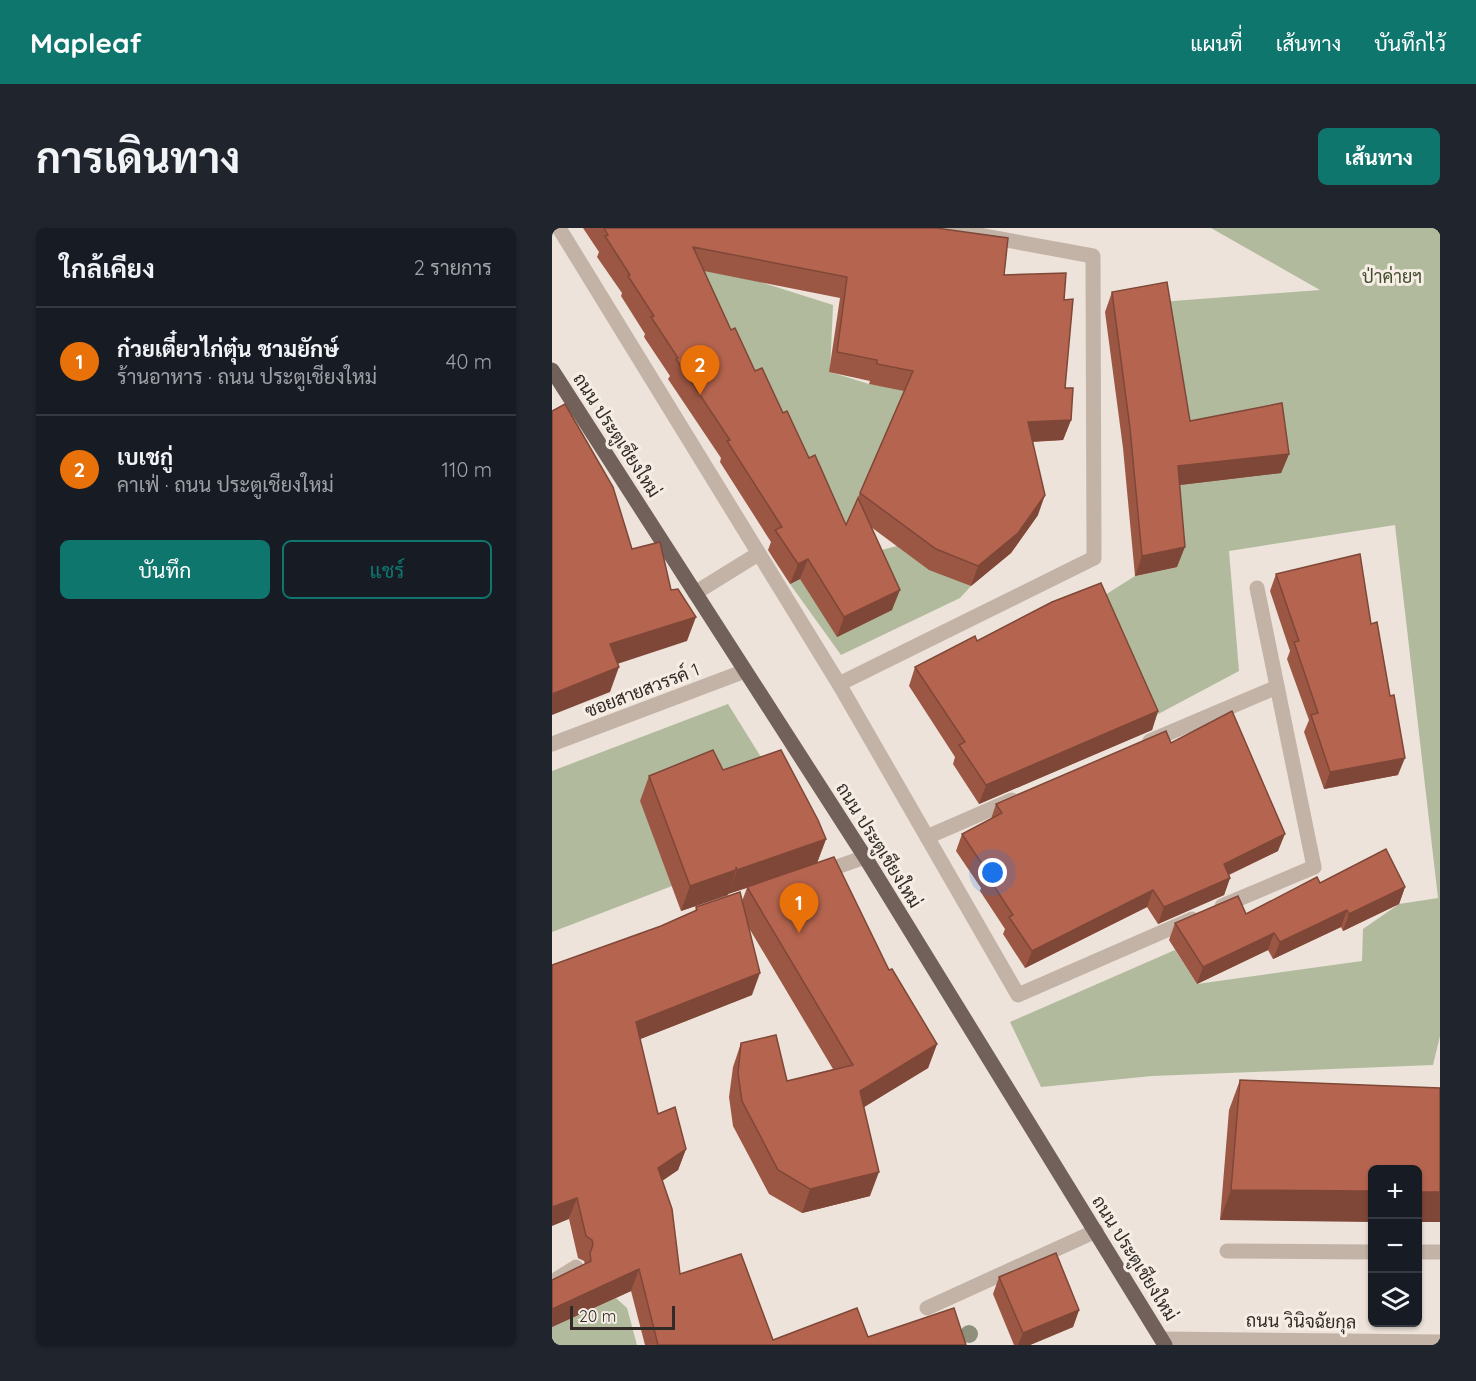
<!DOCTYPE html>
<html lang="th">
<head>
<meta charset="utf-8">
<style>
  body { margin:0; font-family:Quicksand,Sarabun,sans-serif; background:#20242c; color:#f1f3f6 }
  .controls { position:absolute; right:18px; bottom:18px; display:grid; overflow:hidden; border-radius:9px; box-shadow:0 2px 4px #0004 }
  .controls button { width:54px; height:54px; display:grid; place-items:center; padding:0; border:0; border-bottom:2px solid #363941; background:#171b24; color:#f1f3f6; font:30px sans-serif }
  .scale { position:absolute; left:18px; bottom:15px; width:105px; box-sizing:border-box; padding-left:6px; border:3px solid #312a27; border-top:0; font-size:16px; line-height:21px; white-space:nowrap; color:#312a27; -webkit-text-stroke:4px #f6eee5; paint-order:stroke }
  .you { position:absolute; left:441px; top:645px; width:21px; height:21px; margin:-15px; border:4px solid #fff; border-radius:50%; background:#1a73e8; box-shadow:0 0 0 9px #1a73e833 }
  .badge { display:grid; place-items:center; width:39px; height:39px; border-radius:50%; background:#0f766e; color:#fff; font-size:20px; font-weight:700 }
  .pin { position:absolute; translate:-50% -50px; filter:drop-shadow(0 2px 3px #0008) }
  .pin::after { content:''; position:absolute; top:32px; width:21px; height:18px; background:inherit; clip-path:polygon(0 0,100% 0,50% 100%) }
  .list { margin:0; padding:0; list-style:none }
  h2 { display:flex; justify-content:space-between; align-items:center; height:78px; margin:0; padding:0 24px; font-size:26px }
  h2 small { font-size:20px; font-weight:400; color:#9ea1a6 }
  .list li { display:grid; grid-template-columns:39px 1fr auto; gap:18px; align-items:center; box-sizing:border-box; height:108px; padding:0 24px; border-top:2px solid #363941 }
  .list b { display:block; font-size:22px; white-space:nowrap }
  .list p { margin:0; font-size:20px; white-space:nowrap; color:#9ea1a6 }
  .list em { font-size:20px; font-style:normal; color:#9ea1a6 }
  .actions { display:flex; gap:12px; padding:18px 24px }
  .actions a { flex:1; padding:14px 0; border:2px solid #0f766e; border-radius:9px; text-align:center; font-size:21px; color:#0f766e }
  .actions .main { background:#0f766e; color:#fff }
  .icon { flex:none; width:33px; height:33px; fill:none; stroke:currentColor; stroke-width:2; stroke-linecap:round; stroke-linejoin:round }
  .map { position:relative; flex:none; width:888px; height:1117px; overflow:hidden; border-radius:9px }
  header { display:flex; align-items:center; gap:36px; box-sizing:border-box; height:84px; padding:0 30px; background:#0f766e; color:#fff }
  header strong { font-size:28px }
  nav { display:flex; gap:33px; margin-inline-start:auto; font-size:21px }
  .intro { display:flex; align-items:center; justify-content:space-between; box-sizing:border-box; height:144px; padding:0 36px }
  h1 { margin:0; font-size:42px }
  .button { padding:15px 27px; border-radius:9px; background:#0f766e; color:#fff; font-size:21px; font-weight:700 }
  main { display:flex; gap:36px; padding:0 36px }
  aside { flex:1; background:#171b24; border-radius:9px; box-shadow:0 2px 4px #0004 }
  .map>svg:first-child { display:block }
  .green { fill:#b1ba9c }
  .lines { fill:none; stroke-linecap:round; stroke-linejoin:round }
  .minor { stroke:#c3b3a7; stroke-width:15 }
  .major { stroke:#71615a; stroke-width:15 }
  .tree { fill:#8f907b }
  .wall { fill:#9c5744; fill-rule:evenodd }
  .shaded-wall { fill:#7f4737 }
  .building { fill:#b5654f; stroke:#7f4737; stroke-width:1.5 }
  .labels { text-anchor:middle; dominant-baseline:central; stroke-width:6; stroke-linejoin:round; paint-order:stroke }
  .park-label { font-size:18px; fill:#424c2e; stroke:#f6eee5 }
  .street-label { font-size:18px; fill:#312a27; stroke:#f6eee5 }
</style>
</head>
<body>
<header>
<strong>Mapleaf</strong>
<nav><a>แผนที่</a><a>เส้นทาง</a><a>บันทึกไว้</a></nav>
</header>
<div class="intro"><h1>การเดินทาง</h1><a class="button">เส้นทาง</a></div>
<main>
<aside>
<h2>ใกล้เคียง<small>2 รายการ</small></h2>
<ul class="list">
<li><span class="badge" style="background:#e8710a">1</span><div><b>ก๋วยเตี๋ยวไก่ตุ๋น ชามยักษ์</b><p>ร้านอาหาร · ถนน ประตูเชียงใหม่</p></div><em>40 m</em></li>
<li><span class="badge" style="background:#e8710a">2</span><div><b>เบเชกู่</b><p>คาเฟ่ · ถนน ประตูเชียงใหม่</p></div><em>110 m</em></li>
</ul>
<div class="actions"><a class="main">บันทึก</a><a>แชร์</a></div>
</aside>
<div class="map">
<svg width="888" height="1117" viewBox="0 0 888 1117">
  <rect width="100%" height="100%" fill="#ede3da"/>
  <!-- green -->
  <g class="green">
    <polygon points="659,0 888,0 888,808 881,837 600,848 489,859 458,794 623,722 645,756 810,733 811,701 847,676 886,670 843,297 677,323 687,443 595,492 542,374 583,348 625,339 619,258 631,212 608,74 768,62"/>
    <polygon points="133,30 281,77 278,144 317,156 355,162 308,268 318,325 345,318 419,358 408,370 289,427 238,356 290,308"/>
    <polygon points="176,476 220,547 88,572 120,658 0,704 0,543"/>
    <polygon points="64,1070 75,1080 85,1117 0,1117 0,1099"/>
  </g>
  <g class="lines">
    <!-- minor -->
    <g class="minor">
      <polyline points="7,0 287,456 542,330 541,28 389,0"/>
      <polyline points="143,365 206,326"/>
      <polyline points="287,456 466,767 640,691"/>
      <polyline points="598,513 725,459"/>
      <polyline points="0,516 193,443"/>
      <polyline points="375,609 460,572"/>
      <polyline points="268,645 313,629"/>
      <polyline points="670,678 762,639 705,360"/>
      <polyline points="675,1023 820,1024"/>
      <polyline points="866,1024 888,1024"/>
      <polyline points="0,1054 24,1039"/>
      <polyline points="375,1080 544,1003"/>
      <polyline points="610,1111 888,1114"/>
    </g>
    <!-- major -->
    <polyline class="major" points="0,142 313,629 613,1117"/>
  </g>
  <!-- trees -->
  <circle class="tree" cx="417" cy="1106" r="9"/>
  <!-- wall -->
  <g class="wall">
    <path d="M31,0H384L452,47L512,72L513,160L519,192L511,212L481,214L486,287L459,325L419,358L377,342L319,299L340,382L285,409L248,351L238,356L221,330L216,322L219,314L168,234L169,230L116,151L118,148L92,109L93,106L69,68L70,65L45,29L47,24ZM152,43L288,70L277,144L318,153L317,156L352,163L294,297L231,185L203,143L179,102Z"/>
    <polygon points="560,64 638,193 737,226 729,245 628,257 625,339 583,348 571,220 553,84"/>
    <polygon points="724,346 846,547 772,561 752,504 757,492 735,431 738,423 718,363"/>
    <polygon points="425,413 606,483 600,502 427,576 401,536 403,529 357,458 363,439"/>
    <polygon points="619,515 726,623 677,647 678,650 672,667 606,696 595,679 473,740 451,706 453,701 428,663 429,660 404,623 410,606 439,591 444,576"/>
    <polygon points="171,542 274,611 265,635 337,742 385,816 376,840 312,879 318,968 250,985 217,966 181,898 177,869 181,839 189,815 235,853 281,841 197,700 200,767 88,811 106,886 134,921 126,942 110,953 128,1046 221,1112 316,1109 414,1117 93,1117 79,1063 0,1099 0,1052 33,1036 32,1033 26,1030 17,991 109,698 143,684 144,679 190,673 195,660 176,666 176,665 176,667 129,683 88,573 97,548"/>
    <polygon points="768,655 853,659 847,676 791,703 789,699 721,731 716,722 645,756 617,712 623,695 694,686"/>
    <polygon points="688,852 888,860 668,992 677,882"/>
    <polygon points="447,1049 527,1082 521,1099 478,1117 462,1117 441,1066"/>
  </g>
  <!-- shaded-wall -->
  <g class="shaded-wall">
    <polygon points="519,192 511,212 469,214 476,194"/>
    <polygon points="737,226 729,245 619,258 626,238"/>
    <polygon points="493,267 486,287 459,325 419,358 426,338"/>
    <polygon points="633,319 625,339 583,348 590,328"/>
    <polygon points="256,331 248,351 238,356 246,336"/>
    <polygon points="348,362 340,382 285,409 292,389"/>
    <polygon points="144,389 135,413 50,441 58,416"/>
    <polygon points="67,439 58,464 0,487 0,466"/>
    <polygon points="606,483 600,502 427,576 434,557"/>
    <polygon points="853,530 846,547 772,561 778,544"/>
    <polygon points="733,606 726,623 665,652 672,636"/>
    <polygon points="274,611 265,635 176,666 185,642"/>
    <polygon points="184,642 176,667 129,683 138,658"/>
    <polygon points="678,650 672,667 606,696 612,679"/>
    <polygon points="853,659 847,676 791,703 797,686"/>
    <polygon points="601,662 595,679 473,740 480,723"/>
    <polygon points="795,682 789,699 721,731 728,714"/>
    <polygon points="722,705 716,722 645,756 651,739"/>
    <polygon points="208,745 200,767 76,816 84,794"/>
    <polygon points="385,816 376,840 299,887 308,863"/>
    <polygon points="134,921 126,942 98,961 106,940"/>
    <polygon points="327,944 318,968 250,985 258,961"/>
    <polygon points="679,962 820,963 820,994 668,992"/>
    <rect x="866" y="964" width="22" height="30"/>
    <polygon points="25,970 17,991 0,998 0,979"/>
    <polygon points="87,1041 79,1063 0,1099 0,1081"/>
    <polygon points="527,1082 521,1099 478,1117 466,1117 471,1105"/>
  </g>
  <!-- building -->
  <g class="building">
    <polygon points="52,0 384,0 456,10 452,47 514,45 512,72 521,71 513,160 521,160 519,192 476,194 493,267 466,305 426,338 384,321 308,265 361,143 325,136 325,132 285,124 295,49 141,19 179,102 183,100 203,143 210,140 231,185 235,183 257,230 263,227 294,297 306,270 348,362 292,389 256,331 246,336 228,309 223,302 230,299 175,213 178,212 124,131 126,130 99,89 102,88 76,48 78,47 53,8 56,7"/>
    <polygon points="615,54 638,193 730,175 737,226 626,238 633,319 590,328 578,200 560,64"/>
    <polygon points="13,176 61,259 80,321 108,314 119,362 126,361 144,389 58,416 67,439 0,466 0,183"/>
    <polygon points="808,326 819,396 825,394 838,468 842,467 853,530 778,544 759,487 766,485 742,414 747,413 724,346"/>
    <polygon points="549,355 606,483 434,557 407,517 413,514 363,439 423,408 425,413 500,374"/>
    <polygon points="680,483 733,606 672,636 678,650 612,679 601,662 480,723 457,689 461,687 434,646 436,645 410,606 450,585 444,576 614,503 619,515"/>
    <polygon points="161,522 171,542 229,522 266,592 274,611 185,642 184,639 184,642 138,658 97,548"/>
    <polygon points="834,621 853,659 797,686 795,682 728,714 722,705 651,739 623,695 686,668 694,686 765,649 768,655"/>
    <polygon points="282,629 337,742 340,741 385,816 308,863 327,944 258,961 226,942 190,873 186,845 189,815 224,807 235,853 301,837 195,659"/>
    <polygon points="188,664 208,745 84,794 106,886 123,879 134,921 106,940 120,981 128,1046 189,1026 221,1112 305,1080 316,1109 402,1080 414,1117 106,1117 87,1041 0,1081 0,1052 39,1033 38,1025 41,1017 40,1012 34,1008 25,970 0,979 0,737 109,698 145,682 144,679"/>
    <polygon points="688,852 888,860 888,964 866,964 866,942 820,942 820,963 679,962"/>
    <polygon points="504,1025 527,1082 471,1105 447,1049"/>
  </g>
  <g class="labels">
    <!-- park labels -->
    <g class="park-label">
      <text x="840" y="48">ป่าค่ายฯ</text>
    </g>
    <!-- street labels -->
    <g class="street-label">
      <text transform="translate(65 207) rotate(57)">ถนน ประตูเชียงใหม่</text>
      <text transform="translate(90 462) rotate(-21)">ซอยสายสวรรค์ 1</text>
      <text transform="translate(327 617) rotate(58)">ถนน ประตูเชียงใหม่</text>
      <text transform="translate(583 1030) rotate(58)">ถนน ประตูเชียงใหม่</text>
      <text transform="translate(749 1093) rotate(1)">ถนน วินิจฉัยกุล</text>
    </g>
  </g>
</svg>
<div class="controls">
<button>+</button>
<button>−</button>
<button><svg class="icon" aria-label="layers" viewBox="0 0 24 24"><path d="M12 4l9 5-9 5-9-5zM3 14l9 5 9-5"/></svg></button>
</div>
<div class="scale">20 m</div>
<div class="you"></div>
<div class="pin badge" style="left:247px;top:705px;background:#e8710a">1</div>
<div class="pin badge" style="left:148px;top:167px;background:#e8710a">2</div>
</div>
</main>
</body>
</html>
